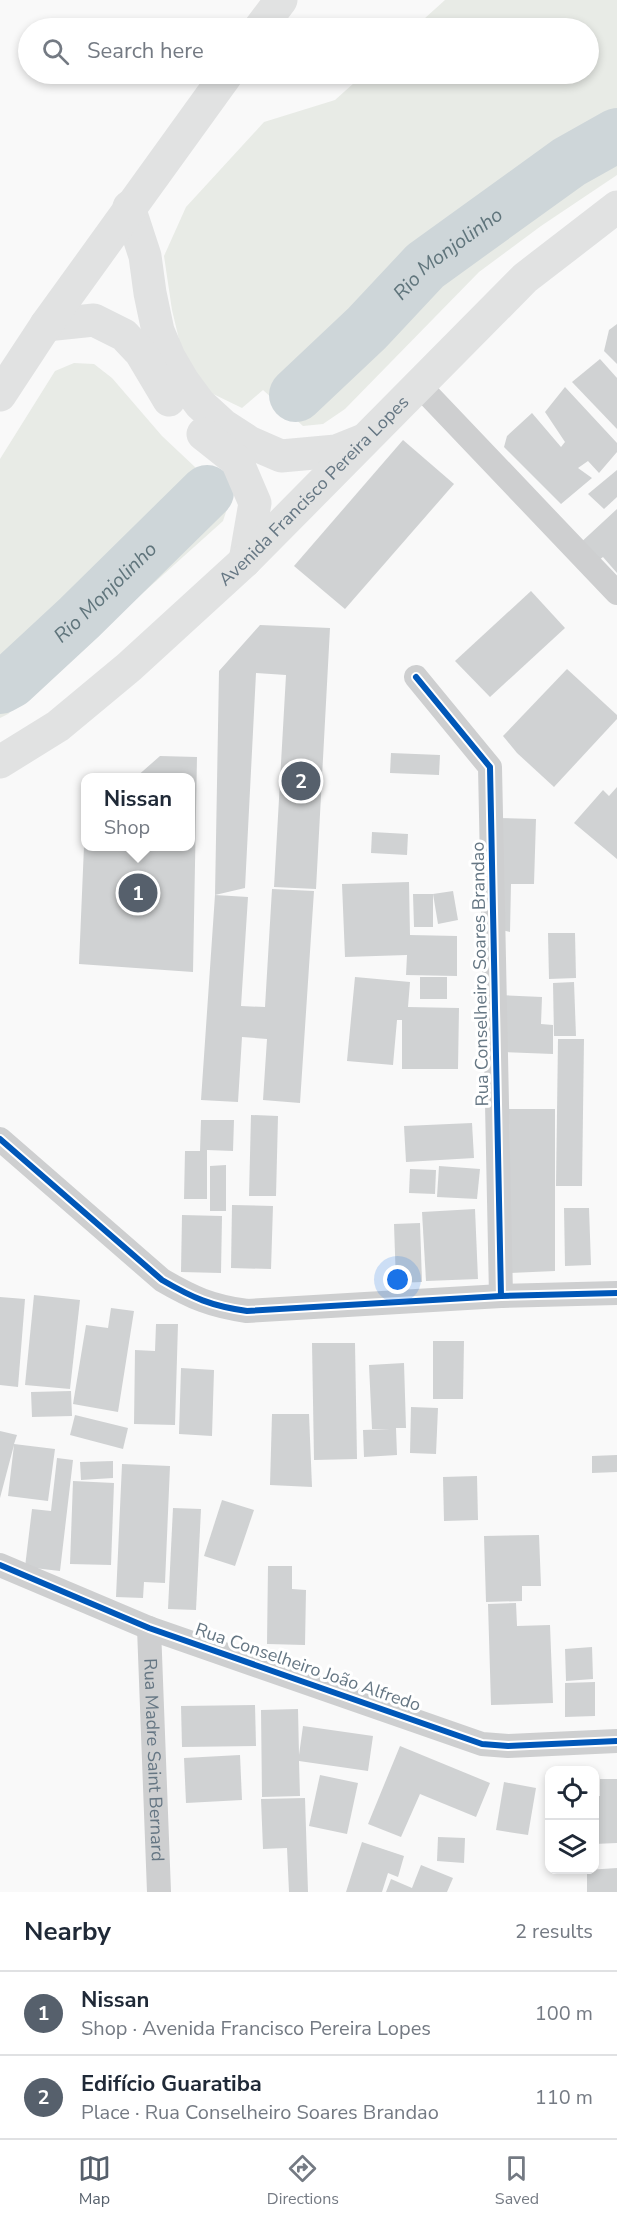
<!DOCTYPE html>
<html lang="en">
<head>
<meta charset="utf-8">
<style>
  body { margin:0; font-family:"Nunito Sans",sans-serif; background:#f2f2f3; color:#1f2937 }
  .controls { position:absolute; right:18px; bottom:18px; display:grid; overflow:hidden; border-radius:12px; box-shadow:0 3px 9px #0003 }
  .controls button { width:54px; height:54px; display:grid; place-items:center; padding:0; border:0; border-bottom:2px solid #e0e1e3; background:#fff; color:#1f2937; font:30px sans-serif }
  .you { position:absolute; left:398px; top:1280px; width:21px; height:21px; margin:-15px; border:4px solid #fff; border-radius:50%; background:#1a73e8; box-shadow:0 0 0 9px #1a73e833 }
  .badge { display:grid; place-items:center; width:39px; height:39px; border-radius:50%; background:#56606c; color:#fff; font-size:20px; font-weight:700 }
  .pin { position:absolute; translate:-50% -50%; border:3px solid #fff; box-shadow:0 2px 6px #0006 }
  .popup { position:absolute; left:81px; top:773px; width:114px; height:78px; box-sizing:border-box; display:grid; place-content:center; border-radius:12px; background:#fff; filter:drop-shadow(0 2px 4px #0005); font-size:20px; white-space:nowrap; color:#747a83 }
  .popup b { font-size:22px; color:#1f2937 }
  .popup::after { content:''; position:absolute; left:50%; top:100%; margin-left:-12px; border:12px solid transparent; border-top-color:#fff }
  .list { margin:0; padding:0; list-style:none }
  h2 { display:flex; justify-content:space-between; align-items:center; height:78px; margin:0; padding:0 24px; font-size:26px }
  h2 small { font-size:20px; font-weight:400; color:#747a83 }
  .list li { display:grid; grid-template-columns:39px 1fr auto; gap:18px; align-items:center; box-sizing:border-box; height:84px; padding:0 24px; border-top:2px solid #e0e1e3 }
  .list b { display:block; font-size:22px; white-space:nowrap }
  .list p { margin:0; font-size:20px; white-space:nowrap; color:#747a83 }
  .list em { font-size:20px; font-style:normal; color:#747a83 }
  .icon { flex:none; width:33px; height:33px; fill:none; stroke:currentColor; stroke-width:2; stroke-linecap:round; stroke-linejoin:round }
  .map { position:relative; flex:none; width:617px; height:1892px; overflow:hidden }
  .search { position:absolute; background:#fff; box-shadow:0 3px 9px #0003; left:18px; right:18px; top:18px; height:66px; display:flex; align-items:center; gap:15px; box-sizing:border-box; padding:0 21px; border-radius:33px; color:#747a83; font-size:22px }
  .sheet { height:246px; background:#fff }
  nav { display:flex; justify-content:space-around; align-items:center; box-sizing:border-box; height:84px; border-top:2px solid #e0e1e3; background:#fff; font-size:16px; color:#747a83 }
  nav a { display:grid; justify-items:center; gap:3px }
  nav .on { color:#56606c }
  .map>svg:first-child { display:block }
  .green { fill:#e8ebe6 }
  .lines { fill:none; stroke-linecap:round; stroke-linejoin:round }
  .river { stroke:#ced6d9; stroke-width:54 }
  .building { fill:#d0d2d3 }
  .minor { stroke:#cecfd0; stroke-width:24 }
  .primary { stroke:#e1e2e2; stroke-width:33 }
  .cycleway-casing { stroke:#fff; stroke-width:10 }
  .cycleway { stroke:#0057b8; stroke-width:6 }
  .labels { text-anchor:middle; dominant-baseline:central; stroke-width:6; stroke-linejoin:round; paint-order:stroke }
  .street-label { font-size:18px; fill:#657683; stroke:#fff }
  .water-label { font-size:20px; font-style:italic; fill:#60757c; stroke:#fff }
</style>
</head>
<body>
<div class="map">
<svg width="617" height="1892" viewBox="0 0 617 1892">
  <rect width="100%" height="100%" fill="#f9f9f9"/>
  <!-- green -->
  <g class="green">
    <polygon points="445,0 617,0 617,175 541,226 479,272 345,409 323,424 303,426 263,390 242,408 207,391 182,352 172,310 164,256 186,207 264,122 335,100 364,74 588,74 588,28 414,28"/>
    <polygon points="74,363 94,364 112,378 162,436 230,500 223,521 8,714 0,718 0,459 55,371"/>
  </g>
  <g class="lines">
    <!-- river -->
    <g class="river">
      <path id="s1" d="M296,395L367,328L425,266L569,162L617,135"/>
      <path id="s2" d="M0,687L11,681L79,618L207,492"/>
    </g>
  </g>
  <!-- building -->
  <g class="building">
    <polygon points="617,324 617,364 604,351 609,330"/>
    <polygon points="600,359 617,378 617,429 572,382"/>
    <polygon points="565,387 617,443 617,452 599,473 588,461 578,468 592,478 561,504 504,447 507,436 532,413 561,447 565,442 545,412"/>
    <polygon points="403,440 454,484 345,609 294,566"/>
    <polygon points="617,470 617,497 604,509 588,494"/>
    <polygon points="617,509 617,573 603,557 595,563 577,546"/>
    <polygon points="531,591 565,628 490,697 455,661"/>
    <polygon points="260,625 330,628 316,889 274,887 286,675 256,673 245,888 215,895 219,671"/>
    <polygon points="567,669 617,715 617,719 554,787 517,753 503,736"/>
    <polygon points="391,753 440,755 439,775 390,773"/>
    <polygon points="160,756 197,757 193,972 79,964 84,846 190,846 190,778 135,778"/>
    <polygon points="617,787 617,859 574,823 603,790 609,796"/>
    <polygon points="497,818 536,819 534,884 511,884 510,932 498,929"/>
    <polygon points="372,832 408,834 407,855 371,853"/>
    <polygon points="409,882 410,935 457,936 457,976 406,975 407,955 345,957 342,884"/>
    <polygon points="272,889 314,891 300,1103 263,1100 267,1039 242,1037 238,1102 201,1100 215,895 248,897 241,1006 265,1007"/>
    <polygon points="453,891 458,920 438,924 433,894"/>
    <polygon points="413,894 433,894 433,927 414,927"/>
    <polygon points="548,933 575,933 576,978 549,979"/>
    <polygon points="355,977 410,982 408,1007 459,1008 458,1069 402,1069 402,1020 397,1020 393,1065 347,1061"/>
    <rect x="420" y="977" width="27" height="22"/>
    <polygon points="574,982 576,1036 554,1036 553,983"/>
    <polygon points="499,995 542,997 541,1024 553,1025 553,1054 501,1052"/>
    <polygon points="558,1039 584,1039 582,1186 556,1186"/>
    <polygon points="509,1109 555,1109 555,1271 510,1273"/>
    <polygon points="251,1115 278,1116 276,1196 249,1196"/>
    <polygon points="201,1120 234,1120 233,1151 207,1150 207,1199 184,1199 185,1151 200,1151"/>
    <polygon points="472,1123 474,1158 406,1162 404,1126"/>
    <polygon points="226,1165 226,1211 210,1211 210,1166"/>
    <polygon points="439,1166 480,1169 477,1199 437,1197"/>
    <polygon points="410,1169 436,1170 435,1194 409,1193"/>
    <polygon points="232,1205 273,1206 271,1269 231,1268"/>
    <polygon points="564,1208 589,1208 591,1265 565,1266"/>
    <polygon points="475,1209 478,1279 426,1281 422,1212"/>
    <polygon points="182,1215 222,1216 221,1273 181,1272"/>
    <polygon points="420,1223 422,1282 396,1283 394,1224"/>
    <polygon points="34,1295 80,1300 70,1389 25,1385"/>
    <polygon points="0,1297 25,1299 18,1387 0,1385"/>
    <polygon points="111,1308 134,1311 118,1412 73,1404 86,1325 108,1328"/>
    <polygon points="156,1324 178,1324 175,1425 134,1424 135,1350 155,1351"/>
    <polygon points="433,1341 464,1341 463,1399 433,1399"/>
    <polygon points="312,1343 355,1343 357,1459 314,1460"/>
    <polygon points="404,1363 406,1428 396,1428 397,1455 364,1457 363,1430 390,1429 372,1429 369,1365"/>
    <polygon points="181,1368 214,1370 212,1436 179,1434"/>
    <polygon points="71,1391 72,1416 32,1417 31,1392"/>
    <polygon points="411,1407 438,1408 436,1454 410,1453"/>
    <polygon points="272,1414 309,1414 312,1487 270,1485"/>
    <polygon points="75,1415 128,1428 123,1449 70,1435"/>
    <polygon points="0,1431 17,1435 14,1444 55,1449 48,1501 8,1496 14,1445 0,1498"/>
    <polygon points="617,1455 617,1472 592,1473 592,1456"/>
    <polygon points="57,1458 73,1460 60,1571 25,1567 32,1509 51,1511"/>
    <polygon points="113,1461 113,1478 81,1480 80,1462"/>
    <polygon points="122,1464 170,1466 165,1583 144,1582 143,1598 116,1597"/>
    <polygon points="477,1476 478,1520 444,1521 443,1477"/>
    <polygon points="73,1481 114,1483 111,1565 70,1564"/>
    <polygon points="222,1500 254,1510 235,1566 204,1556"/>
    <polygon points="173,1508 201,1509 196,1610 168,1609"/>
    <polygon points="539,1535 541,1586 522,1586 522,1601 486,1602 484,1536"/>
    <polygon points="268,1566 292,1566 292,1589 306,1590 305,1645 267,1644"/>
    <polygon points="516,1603 517,1626 550,1625 553,1703 491,1705 488,1604"/>
    <polygon points="592,1647 593,1679 566,1681 565,1649"/>
    <polygon points="595,1682 595,1716 565,1717 565,1683"/>
    <polygon points="255,1705 256,1746 182,1747 181,1706"/>
    <polygon points="298,1709 299,1755 303,1726 373,1736 368,1771 299,1761 300,1796 262,1797 261,1710"/>
    <polygon points="400,1746 490,1783 476,1817 420,1794 401,1837 368,1824"/>
    <polygon points="240,1755 242,1800 186,1803 184,1758"/>
    <polygon points="320,1775 358,1783 347,1834 309,1826"/>
    <polygon points="600,1779 617,1779 617,1843 594,1844 594,1796 600,1796"/>
    <polygon points="504,1782 536,1788 528,1835 496,1830"/>
    <polygon points="305,1798 308,1892 289,1892 287,1848 263,1849 261,1799"/>
    <polygon points="438,1837 465,1838 464,1863 437,1861"/>
    <polygon points="362,1842 404,1856 398,1877 388,1873 382,1892 346,1892"/>
    <polygon points="421,1865 453,1878 447,1892 386,1892 391,1879 412,1888"/>
    <polygon points="617,1868 617,1892 587,1892 587,1870"/>
  </g>
  <g class="lines">
    <!-- minor -->
    <g class="minor">
      <polyline points="418,384 617,593"/>
      <polyline points="416,677 490,767 501,1296"/>
      <path d="M0,1139L162,1280C193,1298 211,1306 247,1311L501,1296L617,1293"/>
      <polyline points="0,1565 149,1628 482,1744 508,1746 617,1741"/>
      <path id="s3" d="M149,1628L159,1892"/>
    </g>
    <!-- primary -->
    <g class="primary">
      <polyline points="260,28 281,0"/>
      <polyline points="129,207 145,256 150,293 158,331 169,357 183,381 200,404 223,425 249,442 281,456 336,451 361,441"/>
      <polyline points="46,325 94,320 124,335 141,353 169,400"/>
      <polyline points="0,395 46,325 227,74"/>
      <polyline points="203,434 237,461 255,503 245,561"/>
      <path id="s4" d="M0,762L58,726L129,667L245,561L525,278L617,207"/>
    </g>
    <defs>
      <g id="cycleway">
        <polyline points="416,677 490,767 501,1296"/>
        <path d="M0,1139L162,1280C193,1298 211,1306 247,1311L501,1296L617,1293"/>
        <polyline points="0,1565 149,1628 482,1744 508,1746 617,1741"/>
      </g>
    </defs>
    <!-- cycleway casing -->
    <use href="#cycleway" class="cycleway-casing"/>
    <!-- cycleway -->
    <use href="#cycleway" class="cycleway"/>
  </g>
  <g class="labels">
    <!-- street labels -->
    <g class="street-label">
      <text stroke="none"><textPath href="#s4" startOffset="416">Avenida Francisco Pereira Lopes</textPath></text>
      <text transform="translate(480 974) rotate(-91)">Rua Conselheiro Soares Brandao</text>
      <text transform="translate(308 1667) rotate(19)">Rua Conselheiro João Alfredo</text>
      <text stroke="none"><textPath href="#s3" startOffset="132">Rua Madre Saint Bernard</textPath></text>
    </g>
    <!-- water labels -->
    <g class="water-label">
      <text stroke="none"><textPath href="#s1" startOffset="208">Rio Monjolinho</textPath></text>
      <text stroke="none"><textPath href="#s2" startOffset="142">Rio Monjolinho</textPath></text>
    </g>
  </g>
</svg>
<div class="controls">
<button><svg class="icon" aria-label="locate" viewBox="0 0 24 24"><circle cx="12" cy="12" r="6"/><path d="M12 2v4M12 18v4M2 12h4M18 12h4"/></svg></button>
<button><svg class="icon" aria-label="layers" viewBox="0 0 24 24"><path d="M12 4l9 5-9 5-9-5zM3 14l9 5 9-5"/></svg></button>
</div>
<div class="you"></div>
<div class="pin badge" style="left:138px;top:893px">1</div>
<div class="popup"><b>Nissan</b>Shop</div>
<div class="pin badge" style="left:301px;top:781px">2</div>
<div class="search"><svg class="icon" aria-label="search" viewBox="0 0 24 24"><circle cx="10" cy="10" r="6"/><path d="M15 15l6 6"/></svg>Search here</div>
</div>
<section class="sheet">
<h2>Nearby<small>2 results</small></h2>
<ul class="list">
<li><span class="badge">1</span><div><b>Nissan</b><p>Shop · Avenida Francisco Pereira Lopes</p></div><em>100 m</em></li>
<li><span class="badge">2</span><div><b>Edifício Guaratiba</b><p>Place · Rua Conselheiro Soares Brandao</p></div><em>110 m</em></li>
</ul>
</section>
<nav>
<a class="on"><svg class="icon" aria-label="map" viewBox="0 0 24 24"><path d="M3 6l6-2 6 2 6-2v14l-6 2-6-2-6 2zM9 4v14M15 6v14"/></svg>Map</a>
<a><svg class="icon" aria-label="directions" viewBox="0 0 24 24"><path d="M12 3l9 9-9 9-9-9zM9 14v-3h6M13 9l2 2-2 2"/></svg>Directions</a>
<a><svg class="icon" aria-label="saved" viewBox="0 0 24 24"><path d="M7 4h10v16l-5-4-5 4z"/></svg>Saved</a>
</nav>
</body>
</html>
